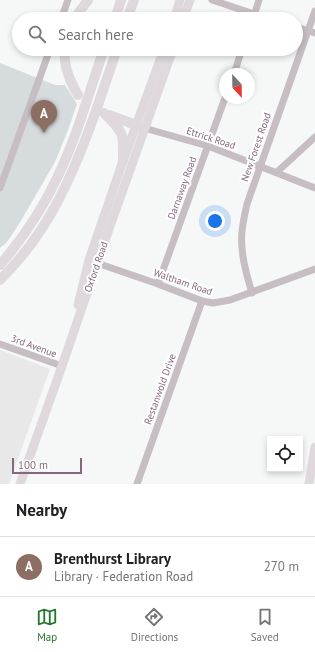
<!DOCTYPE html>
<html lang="en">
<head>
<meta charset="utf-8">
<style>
  body { margin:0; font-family:"PT Sans",sans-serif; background:#f2f2f2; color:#202124 }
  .controls { position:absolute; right:12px; bottom:12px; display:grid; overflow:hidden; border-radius:0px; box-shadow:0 2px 6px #0003 }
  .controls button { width:36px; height:36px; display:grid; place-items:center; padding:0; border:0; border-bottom:1px solid #e0e0e0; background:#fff; color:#202124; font:20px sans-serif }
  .compass { position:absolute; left:219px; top:68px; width:36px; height:36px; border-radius:50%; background:#fff; box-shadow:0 2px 6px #0003; rotate:158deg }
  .scale { position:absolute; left:12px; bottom:10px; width:70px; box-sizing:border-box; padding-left:4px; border:2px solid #85687d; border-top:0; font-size:11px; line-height:14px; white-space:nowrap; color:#85687d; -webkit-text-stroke:3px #fff; paint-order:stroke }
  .you { position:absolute; left:215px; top:221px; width:14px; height:14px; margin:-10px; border:3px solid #fff; border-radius:50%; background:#1a73e8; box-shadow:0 0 0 6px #1a73e833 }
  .badge { display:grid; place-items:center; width:26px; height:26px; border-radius:50%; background:#27752d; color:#fff; font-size:13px; font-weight:700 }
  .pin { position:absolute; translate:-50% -33px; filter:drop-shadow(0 1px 2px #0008) }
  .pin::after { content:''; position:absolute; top:21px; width:14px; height:12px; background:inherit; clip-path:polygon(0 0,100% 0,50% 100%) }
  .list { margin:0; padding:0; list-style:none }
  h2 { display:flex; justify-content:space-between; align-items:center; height:52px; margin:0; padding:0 16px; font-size:17px }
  h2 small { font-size:13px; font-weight:400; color:#757577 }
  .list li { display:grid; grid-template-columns:26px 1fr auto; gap:12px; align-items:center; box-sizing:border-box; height:60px; padding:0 16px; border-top:1px solid #e0e0e0 }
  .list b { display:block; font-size:15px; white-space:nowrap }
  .list p { margin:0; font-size:13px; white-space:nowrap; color:#757577 }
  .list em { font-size:13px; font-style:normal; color:#757577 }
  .icon { flex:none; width:22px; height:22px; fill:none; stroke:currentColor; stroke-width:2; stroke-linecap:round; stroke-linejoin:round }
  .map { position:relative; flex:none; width:315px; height:484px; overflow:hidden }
  .search { position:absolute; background:#fff; box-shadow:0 2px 6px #0003; left:12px; right:12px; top:12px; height:44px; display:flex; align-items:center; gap:10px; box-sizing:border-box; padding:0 14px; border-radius:22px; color:#757577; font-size:15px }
  .sheet { height:112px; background:#fff }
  nav { display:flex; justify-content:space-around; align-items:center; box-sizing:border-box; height:56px; border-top:1px solid #e0e0e0; background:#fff; font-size:11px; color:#757577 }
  nav a { display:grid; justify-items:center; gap:2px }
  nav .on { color:#27752d }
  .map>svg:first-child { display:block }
  .built { fill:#e8e8e9 }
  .green { fill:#d6dbde }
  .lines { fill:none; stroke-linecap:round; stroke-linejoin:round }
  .minor { stroke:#c7bec4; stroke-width:7 }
  .major { stroke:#dfd8dd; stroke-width:9 }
  .highway { stroke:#dfd8dd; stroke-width:10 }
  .labels { text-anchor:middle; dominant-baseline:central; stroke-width:4; stroke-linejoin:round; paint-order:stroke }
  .street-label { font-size:10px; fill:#85687d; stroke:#fff }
</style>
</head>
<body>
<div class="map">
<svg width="315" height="484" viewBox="0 0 315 484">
  <rect width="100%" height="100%" fill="#f5f8f7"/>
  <!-- built -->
  <polygon class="built" points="0,350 50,369 9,484 0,484"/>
  <!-- green -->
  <polygon class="green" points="0,63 55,85 65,85 77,104 68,130 55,162 19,224 7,242 0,248"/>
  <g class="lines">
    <!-- minor -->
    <g class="minor">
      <polyline points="212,0 269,19"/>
      <polyline points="61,19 68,0"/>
      <polyline points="253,19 259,0"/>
      <polyline points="296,27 315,33"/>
      <polyline points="234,74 242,49"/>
      <polyline points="144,128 208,146 315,188"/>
      <polyline points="277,172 315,137"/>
      <polyline points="0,188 50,49"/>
      <polyline points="94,262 158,284 202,301 213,303 230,300 315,269"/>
      <polyline points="158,284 225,98"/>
      <path d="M252,293C246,273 240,252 242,231C243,222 245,213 247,204L315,11"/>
      <polyline points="0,344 62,366"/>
      <polyline points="137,484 202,301"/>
    </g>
    <!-- major -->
    <g class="major">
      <polyline points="174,19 180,0"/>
      <polyline points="183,19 190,0"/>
      <polyline points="78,305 89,260 123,161 164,49"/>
      <polyline points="20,484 62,366 109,229 173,49"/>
      <polyline points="309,484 315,447"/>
    </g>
    <!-- highway -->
    <g class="highway">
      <polyline points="74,19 88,0"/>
      <polyline points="115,19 121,0"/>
      <polyline points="127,19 134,0"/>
      <path d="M65,49C63,66 70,81 78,95"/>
      <path d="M104,113C124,133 124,133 123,161"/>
      <polyline points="109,115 144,128"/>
      <path d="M0,265C23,238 42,210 57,178C77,137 89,92 104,49"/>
      <path d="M0,280C24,256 45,227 60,197C84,150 100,99 117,49"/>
    </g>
  </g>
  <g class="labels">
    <!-- street labels -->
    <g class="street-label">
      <text transform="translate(211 138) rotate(18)">Ettrick Road</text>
      <text transform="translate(256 147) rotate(-71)">New Forest Road</text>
      <text transform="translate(182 188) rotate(-70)">Darnaway Road</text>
      <text transform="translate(96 267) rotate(-71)">Oxford Road</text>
      <text transform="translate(183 282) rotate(19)">Waltham Road</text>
      <text transform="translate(34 346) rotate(20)">3rd Avenue</text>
      <text transform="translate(160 389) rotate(-70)">Restanwold Drive</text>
    </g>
  </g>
</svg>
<div class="controls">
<button><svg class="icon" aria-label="locate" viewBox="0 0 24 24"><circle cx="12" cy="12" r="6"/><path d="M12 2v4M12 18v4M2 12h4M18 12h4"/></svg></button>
</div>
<svg class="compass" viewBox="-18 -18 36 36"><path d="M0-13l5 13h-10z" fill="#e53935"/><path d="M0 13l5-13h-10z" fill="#757577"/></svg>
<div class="scale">100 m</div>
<div class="you"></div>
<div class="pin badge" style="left:44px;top:133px;background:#8d6e63">A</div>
<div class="search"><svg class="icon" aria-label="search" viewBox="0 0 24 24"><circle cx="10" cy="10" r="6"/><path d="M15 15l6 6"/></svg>Search here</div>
</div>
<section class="sheet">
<h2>Nearby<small></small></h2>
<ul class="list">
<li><span class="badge" style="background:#8d6e63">A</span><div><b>Brenthurst Library</b><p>Library · Federation Road</p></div><em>270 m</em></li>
</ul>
</section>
<nav>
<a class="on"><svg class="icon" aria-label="map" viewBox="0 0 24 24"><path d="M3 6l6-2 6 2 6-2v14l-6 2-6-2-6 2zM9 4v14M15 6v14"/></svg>Map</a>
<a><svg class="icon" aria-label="directions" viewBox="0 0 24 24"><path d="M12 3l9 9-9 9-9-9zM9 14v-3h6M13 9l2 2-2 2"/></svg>Directions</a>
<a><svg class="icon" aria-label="saved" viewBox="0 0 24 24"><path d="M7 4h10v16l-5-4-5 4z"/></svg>Saved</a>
</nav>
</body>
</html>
